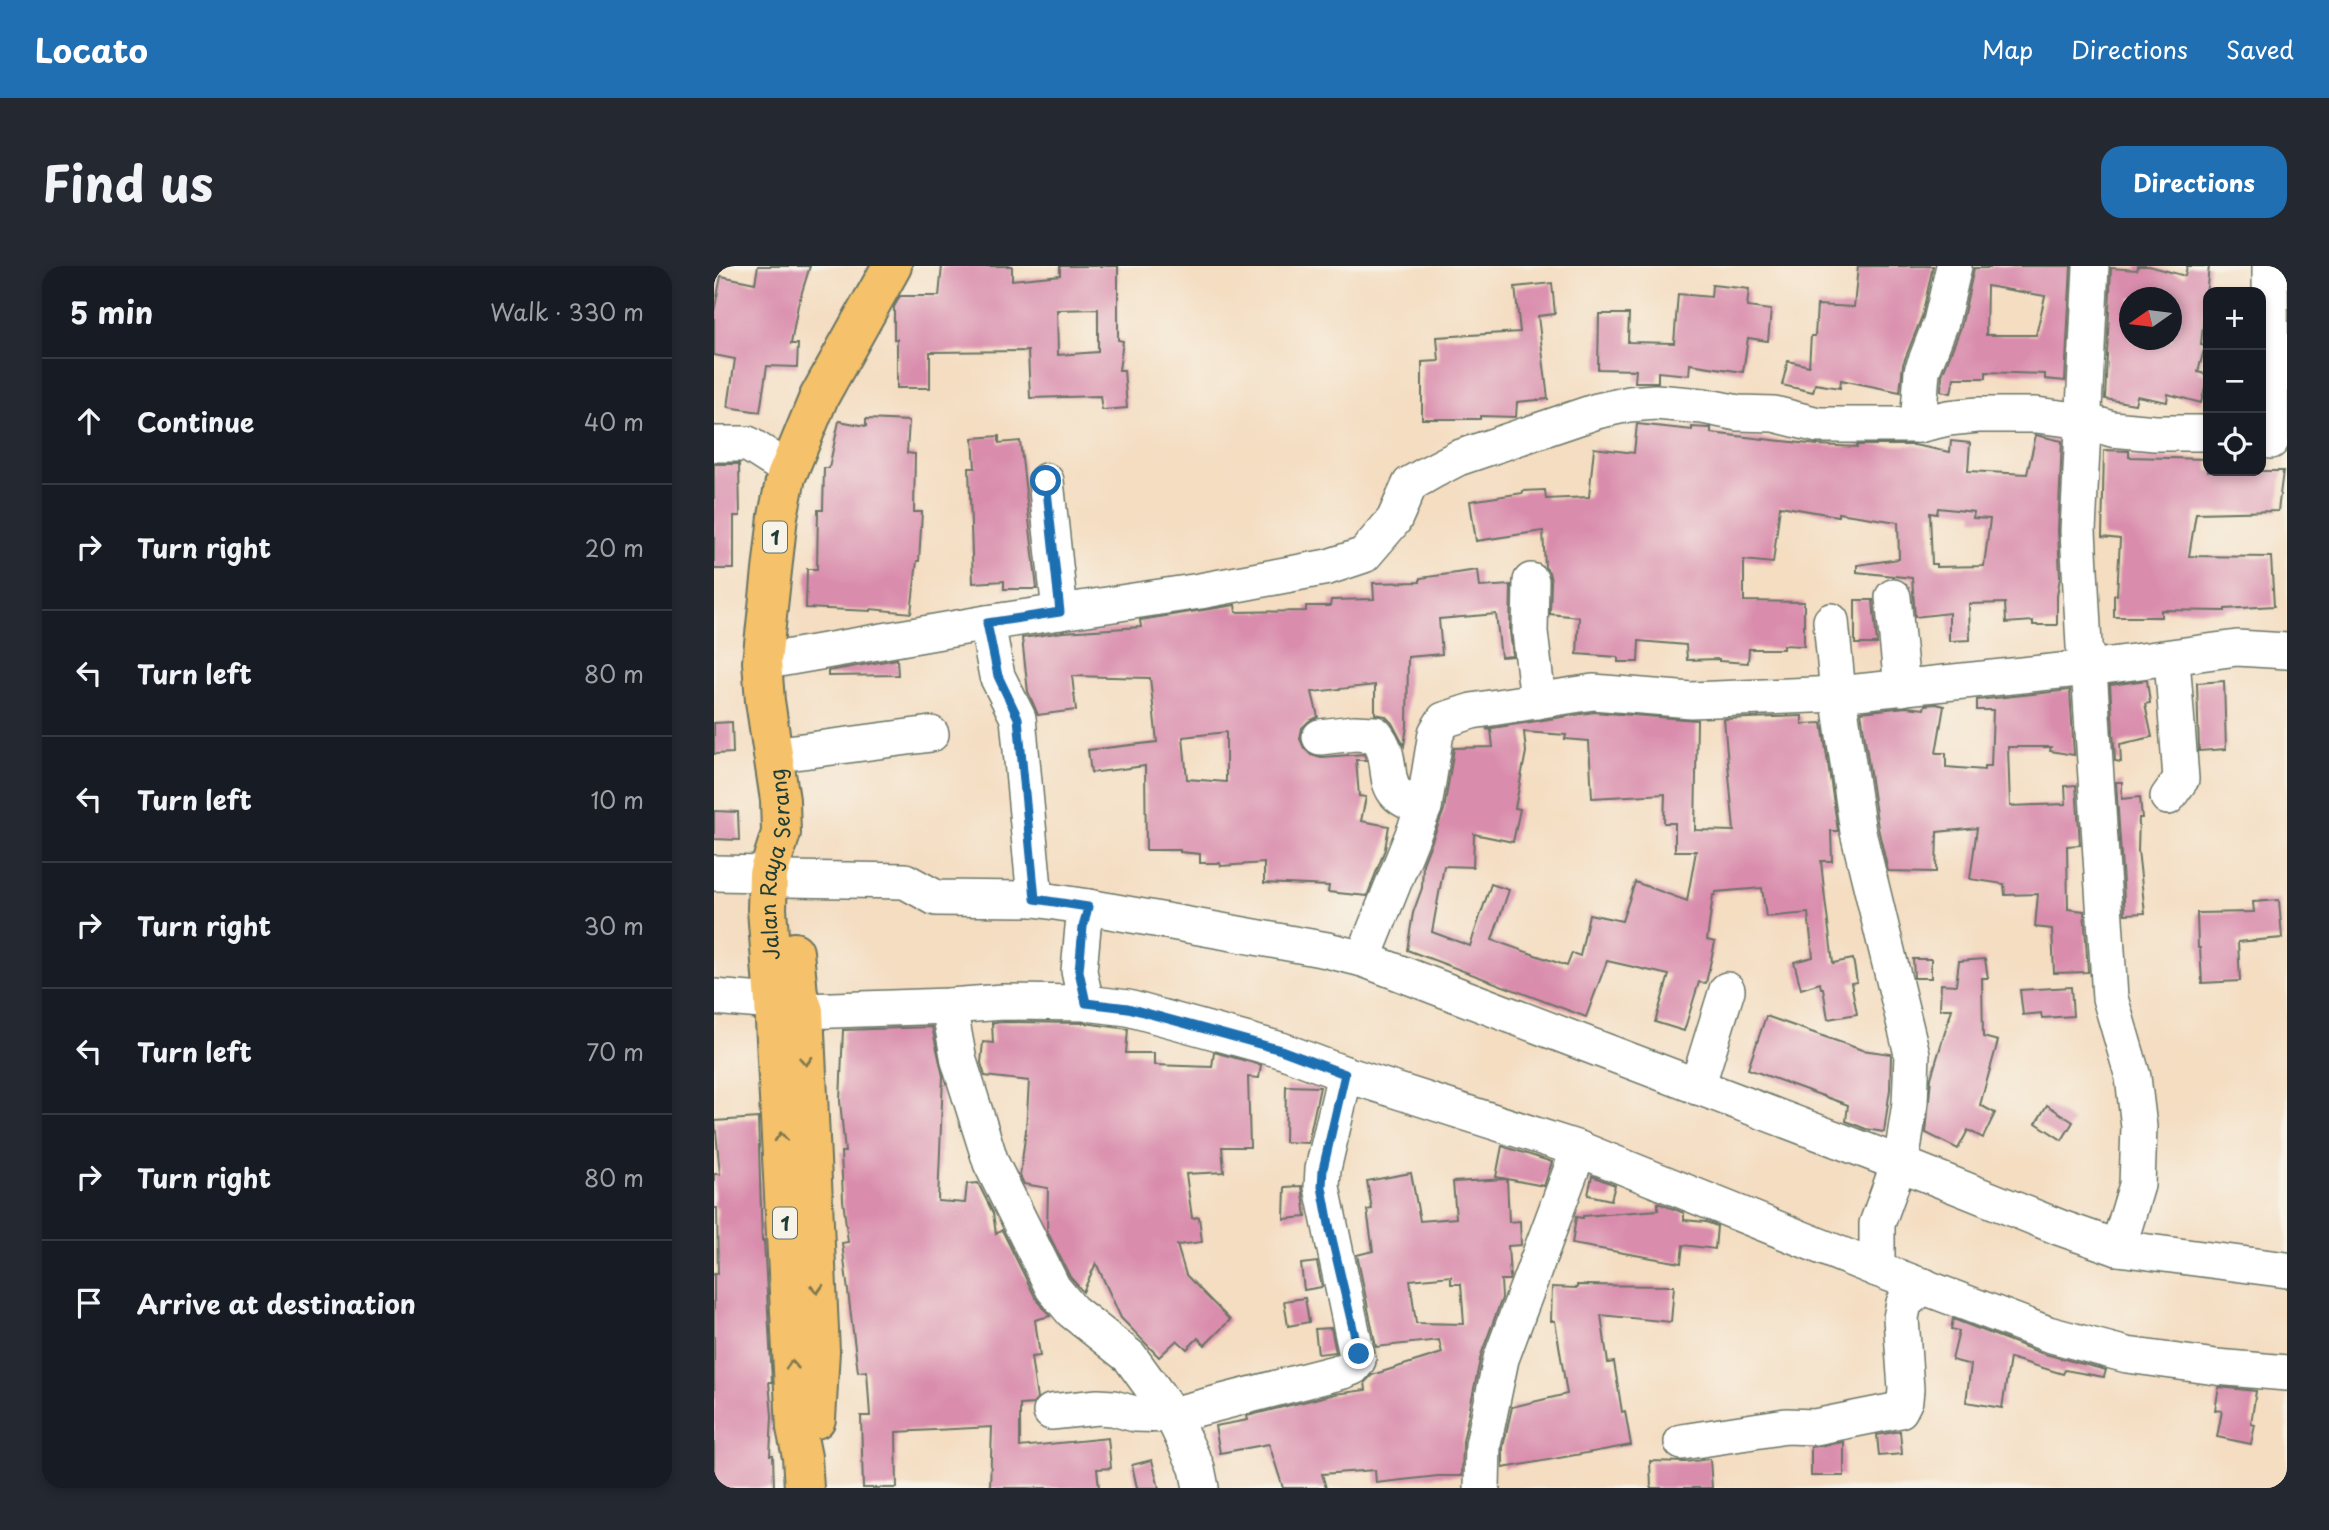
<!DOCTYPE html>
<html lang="en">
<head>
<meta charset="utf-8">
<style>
  body { margin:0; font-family:"Playpen Sans",sans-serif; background:#242831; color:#f1f3f6 }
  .controls { position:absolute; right:21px; top:21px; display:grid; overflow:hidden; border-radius:14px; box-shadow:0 4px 10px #0003 }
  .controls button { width:63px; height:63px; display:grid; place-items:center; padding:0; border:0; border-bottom:2px solid #363941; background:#171b24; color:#f1f3f6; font:35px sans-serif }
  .compass { position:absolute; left:1405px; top:21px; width:63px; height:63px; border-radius:50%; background:#171b24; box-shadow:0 4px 10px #0003; rotate:256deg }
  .stop { position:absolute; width:21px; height:21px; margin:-16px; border:5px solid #1f6fb2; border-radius:50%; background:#fff }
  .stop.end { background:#1f6fb2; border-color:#fff; box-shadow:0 2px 7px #0008 }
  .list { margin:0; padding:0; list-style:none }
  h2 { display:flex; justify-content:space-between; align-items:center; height:91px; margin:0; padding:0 28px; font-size:30px }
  h2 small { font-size:23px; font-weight:400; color:#9ea1a6 }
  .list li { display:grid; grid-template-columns:46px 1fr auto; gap:21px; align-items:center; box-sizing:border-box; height:126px; padding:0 28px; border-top:2px solid #363941 }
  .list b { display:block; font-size:26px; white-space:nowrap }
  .list em { font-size:23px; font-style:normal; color:#9ea1a6 }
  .icon { flex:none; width:38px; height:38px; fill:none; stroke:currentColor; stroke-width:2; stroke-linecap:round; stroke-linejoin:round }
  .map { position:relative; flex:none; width:1573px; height:1222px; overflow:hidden; border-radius:21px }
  header { display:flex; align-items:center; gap:42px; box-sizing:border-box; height:98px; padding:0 35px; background:#1f6fb2; color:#fff }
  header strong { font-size:33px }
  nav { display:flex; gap:38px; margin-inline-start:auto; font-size:24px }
  .intro { display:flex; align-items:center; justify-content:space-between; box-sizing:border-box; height:168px; padding:0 42px }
  h1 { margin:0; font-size:49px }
  .button { padding:18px 32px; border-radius:21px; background:#1f6fb2; color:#fff; font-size:24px; font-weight:700 }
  main { display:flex; gap:42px; padding:0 42px }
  aside { flex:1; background:#171b24; border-radius:21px; box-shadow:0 4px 10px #0003 }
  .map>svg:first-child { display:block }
  .building { fill:#d98cac; fill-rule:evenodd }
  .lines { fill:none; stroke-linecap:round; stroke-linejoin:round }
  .minor-casing { stroke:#6a7565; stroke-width:38 }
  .highway-casing { stroke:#6a7565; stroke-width:42 }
  .minor { stroke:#fff; stroke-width:35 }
  .highway { stroke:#f5c16b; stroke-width:38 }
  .oneway { stroke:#7f784d }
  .route { stroke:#1f6fb2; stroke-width:9 }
  .labels { text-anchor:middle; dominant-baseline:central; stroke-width:5; stroke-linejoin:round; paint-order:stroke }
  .shield { fill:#f7f3e8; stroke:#60746a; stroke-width:2 }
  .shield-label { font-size:19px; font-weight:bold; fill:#1f3d34 }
  .street-label { font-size:21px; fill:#1f3d34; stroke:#f7f3e8 }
</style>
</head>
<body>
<header>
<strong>Locato</strong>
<nav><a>Map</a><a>Directions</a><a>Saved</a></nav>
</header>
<div class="intro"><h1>Find us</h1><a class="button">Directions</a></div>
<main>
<aside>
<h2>5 min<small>Walk · 330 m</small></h2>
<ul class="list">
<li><svg class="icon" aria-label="ahead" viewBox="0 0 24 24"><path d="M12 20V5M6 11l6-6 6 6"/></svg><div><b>Continue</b></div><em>40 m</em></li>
<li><svg class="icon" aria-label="right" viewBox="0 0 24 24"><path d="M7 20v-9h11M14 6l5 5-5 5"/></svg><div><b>Turn right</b></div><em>20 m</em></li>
<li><svg class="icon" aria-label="left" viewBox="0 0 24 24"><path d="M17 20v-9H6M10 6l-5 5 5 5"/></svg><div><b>Turn left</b></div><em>80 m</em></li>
<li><svg class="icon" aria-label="left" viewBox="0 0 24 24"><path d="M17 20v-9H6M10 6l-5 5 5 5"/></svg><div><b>Turn left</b></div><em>10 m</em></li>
<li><svg class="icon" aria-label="right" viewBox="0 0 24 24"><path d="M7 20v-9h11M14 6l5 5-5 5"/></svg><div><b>Turn right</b></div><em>30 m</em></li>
<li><svg class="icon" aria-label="left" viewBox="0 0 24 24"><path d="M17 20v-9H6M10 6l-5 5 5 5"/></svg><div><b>Turn left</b></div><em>70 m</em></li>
<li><svg class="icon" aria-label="right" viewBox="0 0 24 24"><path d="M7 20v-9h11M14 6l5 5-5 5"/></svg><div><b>Turn right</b></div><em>80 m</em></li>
<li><svg class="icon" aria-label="arrive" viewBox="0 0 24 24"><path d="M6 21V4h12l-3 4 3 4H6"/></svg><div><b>Arrive at destination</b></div></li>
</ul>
</aside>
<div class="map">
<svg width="1573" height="1222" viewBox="0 0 1573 1222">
  <rect width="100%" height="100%" fill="#f7f3e8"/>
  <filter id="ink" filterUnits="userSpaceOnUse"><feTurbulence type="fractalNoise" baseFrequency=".0143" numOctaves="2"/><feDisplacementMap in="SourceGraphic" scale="14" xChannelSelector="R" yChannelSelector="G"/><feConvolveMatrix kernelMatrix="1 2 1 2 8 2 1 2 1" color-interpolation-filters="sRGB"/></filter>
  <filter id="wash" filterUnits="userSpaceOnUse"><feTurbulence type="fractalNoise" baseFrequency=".00686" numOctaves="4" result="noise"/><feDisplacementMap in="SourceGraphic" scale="28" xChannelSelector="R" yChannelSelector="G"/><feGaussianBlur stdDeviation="1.57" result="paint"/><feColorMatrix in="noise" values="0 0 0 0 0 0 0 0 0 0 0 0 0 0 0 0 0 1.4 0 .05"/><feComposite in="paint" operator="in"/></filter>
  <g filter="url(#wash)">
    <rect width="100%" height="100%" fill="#f4ddc1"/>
    <g id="blocks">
      <!-- building -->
      <g class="building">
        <polygon points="44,0 96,0 84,39 77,78 84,78 83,101 53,100 46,146 14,141 21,93 0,89 0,46 7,10 41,17"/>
        <path d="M228,0H298V14L346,9V0H404V74L409,75L405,104H410L413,142L388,144L386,130L316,132L314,85L216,86V122H183V73H180V41L186,30H225ZM384,43V86L344,89L343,44Z"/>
        <polygon points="1144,0 1219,0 1208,50 1189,98 1186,126 1127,114 1126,122 1101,118 1099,126 1068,119 1074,95 1095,100 1097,70 1101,70 1103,39 1140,41"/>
        <path d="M1277,0H1357L1351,115L1331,113V108L1272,106V112H1240L1237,127L1227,125L1228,109L1247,61L1260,2H1276ZM1273,20L1331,30L1322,69H1272Z"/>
        <path d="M1424,0H1435L1471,10L1473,0H1495L1487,79L1491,80L1484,106L1494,109L1487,137L1454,128L1453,136L1423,130L1421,138L1391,133L1397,2L1423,4ZM1416,32H1458V74H1416Z"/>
        <polygon points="838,17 841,48 824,50 834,133 803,136 802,151 766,150 766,153 708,153 708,96 725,95 723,71 806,66 801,21"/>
        <polygon points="998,19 1035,23 1033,41 1057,44 1054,75 1034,72 1029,106 976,98 975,109 944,106 944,116 921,116 922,104 884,103 885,48 915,48 914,76 960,77 964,28 997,31"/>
        <polygon points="152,153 195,155 193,187 201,188 200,246 208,246 205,295 203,295 197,347 157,343 157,345 92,342 93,303 103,303 104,244 109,244 110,202 115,202 125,155 152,160"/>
        <path d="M923,158L978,164V161L995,162H997V167L1104,179L1143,181V179H1200L1236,186L1237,175L1256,177L1254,205L1313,208L1322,169L1348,175L1344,264L1346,311L1343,330V359H1319V355L1292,357L1291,337L1255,338L1256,374L1235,375V347L1201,351L1198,312L1143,306V299L1185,293L1184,256L1124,247V250L1066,240L1059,297L1030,294V335L1090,336V380L1069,379V383H1035L1034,397L1005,395V393L973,394L972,379L925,375L924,396H904V391L863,388L865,351L836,348L837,315L835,306L831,301L829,265L762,275L756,235L809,227V225L831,224L832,233L875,231L880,182L920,187ZM1224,242L1260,246L1259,252L1276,253L1270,300L1222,301V298H1218L1216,247L1223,248Z"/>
        <polygon points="285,170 285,177 306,175 323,323 290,323 290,315 259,317 255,202 261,202 259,172"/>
        <polygon points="1390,184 1415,185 1415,191 1494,193 1494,205 1569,205 1564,245 1482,247 1475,290 1557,291 1560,340 1511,343 1511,345 1447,344 1447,351 1400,351 1400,329 1403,329 1406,273 1388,271"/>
        <polygon points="0,198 25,198 26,250 20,250 20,303 0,303"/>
        <path d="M764,304L766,321L797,319L796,366L799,390L787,391L782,348L725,353L728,388L694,391L693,460L690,480L678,457L671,450L661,448V419L598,426L604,451L595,455L588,462L586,473L590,482L597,489L608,491L650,488L652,494H642L645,530L652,531L647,555L675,560L671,583L653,630L614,626L615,620L550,617V597L507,600L506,597H486V588L466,586V584H432L431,500L377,507L374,484L443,476L436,412L358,410L362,444L324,449L314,426L308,372L349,366L427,361L426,354L521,339L522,346L592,345V340H616L617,334L660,333L659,317L706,316V312ZM512,466V516L473,513L469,471Z"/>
        <polygon points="1141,334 1159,334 1163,378 1141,378"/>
        <polygon points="183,393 184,409 114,410 114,405"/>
        <polygon points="1433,414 1436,437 1431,438 1438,471 1406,478 1407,496 1401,495 1396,419"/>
        <polygon points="1510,415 1512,483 1485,485 1483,417"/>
        <polygon points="1356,424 1360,489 1336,485 1337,481 1294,481 1296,540 1352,538 1351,520 1362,519 1366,579 1353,580 1354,643 1370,645 1374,706 1340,707 1338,663 1321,661 1324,628 1291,629 1290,618 1256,613 1263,562 1223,566 1222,606 1174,605 1164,562 1147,446 1192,441 1210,443 1211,439 1222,438 1230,440 1222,487 1232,487 1232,501 1270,504 1270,500 1277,500 1279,444 1263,444 1263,434"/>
        <path d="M880,446L983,454L981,564L1020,565L1010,453L1088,450V458L1108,457L1124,565H1117L1118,595H1107L1111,633L1119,697L1139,693L1143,716L1137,717L1143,748L1114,753L1109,722H1107L1106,717L1087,723L1080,696L1099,691L1094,647L1052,651L1048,622L1002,626L1001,629H999L993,674L1001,676L992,717L985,716L970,765L941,756L955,709L893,695L872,751L693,684L699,647L708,622L709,598L730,544L740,482L779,481L777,464L772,463ZM810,466L852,469L851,473L875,475L878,532L951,528L950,557H961V585H982L973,635L921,616L908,655L875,648L866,690L858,687L853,700L778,674L795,624L777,618L756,680L718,666L730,600L759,601L760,568L799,576L806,543L801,542L812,486Z"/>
        <polygon points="18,456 19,487 0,488 0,457"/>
        <polygon points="1402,516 1408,516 1408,533 1426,531 1428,552 1425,552 1424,584 1431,647 1411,648"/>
        <polygon points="0,545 24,546 25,574 0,573"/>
        <polygon points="1565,634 1568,672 1524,676 1526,715 1488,717 1486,682 1484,682 1483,647 1540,646 1539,636"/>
        <polygon points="1199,693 1217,693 1217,712 1200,712"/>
        <polygon points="1271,693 1274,712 1268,712 1269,771 1284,775 1266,839 1281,847 1269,872 1254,864 1244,883 1212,867 1217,812 1238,743 1226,743 1227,718 1242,719 1245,695"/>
        <polygon points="1357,721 1359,750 1328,752 1327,747 1309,749 1306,724"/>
        <polygon points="1052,750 1148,784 1177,788 1176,823 1170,866 1152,863 1132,855 1134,839 1034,803"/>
        <polygon points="290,756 371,757 414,763 412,787 440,787 440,799 498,801 500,786 547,799 545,812 534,811 536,881 508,881 510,906 472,908 478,952 485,951 488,976 463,979 472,1009 516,1054 491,1079 484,1072 473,1083 463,1074 445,1091 407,1052 382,997 369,1026 356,1011 333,965 334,922 310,918 306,910 312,864 315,815 271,810 267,797 269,776 279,777 278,757"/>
        <polygon points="218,761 229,810 224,935 251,937 253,918 264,917 279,947 282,968 288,964 321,1031 336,1050 321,1054 326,1090 317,1091 323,1133 319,1138 306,1139 306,1181 394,1172 397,1202 383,1203 385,1222 276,1222 278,1161 182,1166 183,1222 149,1222 147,1150 156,1150 153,1105 144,1106 128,977 134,976 129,934 127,886 131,886 126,835 129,764"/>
        <polygon points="572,820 606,821 594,877 571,876"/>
        <polygon points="1333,839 1359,856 1348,874 1322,857"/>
        <polygon points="44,852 48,975 50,974 58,1116 55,1116 58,1150 56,1189 59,1189 60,1222 0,1222 0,1008 4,1008 3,942 0,942 0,908 6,908 1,855"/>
        <polygon points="788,880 838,896 830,920 782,911"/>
        <path d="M697,907L706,955L742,952L739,916L793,913L795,956L806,955L807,979L794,980L796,1010L795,1014H787L788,1032L767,1089L749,1175L748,1210H724L662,1217L661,1204L608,1208L612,1222H569L555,1178L506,1187L501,1160L534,1154L533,1150L621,1128L652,1124L651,1116L658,1109L728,1087L725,1074L662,1081L643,989L659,985L653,944L658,943L653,915ZM737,1010V1018H747L750,1058L702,1057L696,1014Z"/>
        <polygon points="878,910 901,919 897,934 874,929"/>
        <polygon points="588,920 592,951 570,953 571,921"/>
        <polygon points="944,937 970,947 970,954 992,956 1003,960 1001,983 969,979 967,997 858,978 862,951 869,952 869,950 944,944"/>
        <polygon points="603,996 608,1021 590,1024 587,998"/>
        <polygon points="863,1019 960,1020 957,1056 887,1049 894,1097 900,1096 908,1146 911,1145 917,1179 789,1202 789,1181 798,1141 853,1128 841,1055 837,1055 838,1021 863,1022"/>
        <polygon points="591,1032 595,1056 574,1060 570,1035"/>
        <polygon points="1239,1053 1327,1087 1392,1104 1390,1111 1351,1104 1349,1108 1296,1092 1288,1142 1252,1136 1257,1099 1238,1094 1245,1065 1237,1063"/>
        <polygon points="617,1062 622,1086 604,1088 601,1063"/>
        <polygon points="1505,1121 1542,1125 1537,1158 1541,1159 1537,1178 1503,1171 1508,1145 1501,1144"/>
        <polygon points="1186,1165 1188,1188 1165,1190 1163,1169"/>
        <polygon points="1130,1176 1130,1210 1097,1210 1097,1181"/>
        <polygon points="996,1193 998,1222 937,1222 936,1195 971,1196"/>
        <polygon points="438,1194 445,1222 423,1222 418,1199"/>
      </g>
    </g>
  </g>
  <g filter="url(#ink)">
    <use href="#blocks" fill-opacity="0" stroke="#6a7565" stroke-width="2"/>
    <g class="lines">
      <defs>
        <g id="minor">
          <polyline points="1377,0 1364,265 1370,380 1375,402 1396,732 1419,811 1425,861 1423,919 1404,982"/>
          <polyline points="1556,0 1557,175"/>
          <polyline points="1204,159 1208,105 1227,56 1240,0"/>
          <polyline points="0,178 34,178 75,204"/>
          <polyline points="332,215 346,346"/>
          <polyline points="817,315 816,366 824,435"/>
          <polyline points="1179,331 1188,422"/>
          <polyline points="1117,355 1124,428 1144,566 1198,788 1196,837 1187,898 1180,911 1163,958 1163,1003"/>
          <polyline points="273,357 283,410 304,452 321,633"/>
          <polyline points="48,396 273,357 486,325 614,301 650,289 680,254 696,218 717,206 744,192 883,145 915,138 941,136 989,140 1024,147 1060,148 1104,159 1204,159 1234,152 1264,149 1322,149 1371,155 1398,163 1441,167 1494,167"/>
          <path d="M606,471L640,467L661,468C687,499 656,528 710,541"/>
          <polyline points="58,489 217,468"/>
          <polyline points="1454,531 1467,513 1458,392"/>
          <polyline points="0,607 54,608"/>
          <polyline points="73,613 191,615 222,632 321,633 374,641 613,684 649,693 1187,898 1347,962 1404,982 1573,1004"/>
          <polyline points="649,693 710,541 722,467 730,454 758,445 879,426 977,434 1124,428 1375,402 1523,382 1573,385"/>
          <polyline points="0,731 60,736"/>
          <polyline points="372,737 365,705 369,661 374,641"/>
          <polyline points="235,740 245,795 277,897 339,1022 358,1045 416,1091 458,1149 629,1105 639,1101 644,1094 608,921 609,903 631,808"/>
          <polyline points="90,745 235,740 289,736 372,737 414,742 567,784 631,808 865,883 1163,1003 1334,1068 1413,1089 1502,1101 1573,1107"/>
          <polyline points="983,821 1013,724"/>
          <polyline points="337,1146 384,1141 399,1142 421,1148 458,1149 483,1202 487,1222"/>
          <polyline points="968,1176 1072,1160 1101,1161 1186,1144 1191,1134 1192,1123 1187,1052 1190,1037 1210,1020"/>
          <polyline points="768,1222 769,1179 787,1093 865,883"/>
        </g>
        <g id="highway">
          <polyline points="80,686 84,728 90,745 106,1085 102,1153"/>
          <path id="s1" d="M90,1222L88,1191L82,1162L60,736L53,643L54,608L67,567L66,534L51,435L48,396L64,250L72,211L105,131L178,0"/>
        </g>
      </defs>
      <!-- minor casing -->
      <use href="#minor" class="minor-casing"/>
      <!-- highway casing -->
      <use href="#highway" class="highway-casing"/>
      <!-- minor -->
      <use href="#minor" class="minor"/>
      <!-- highway -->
      <use href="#highway" class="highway"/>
    </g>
    <!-- one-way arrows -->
    <defs><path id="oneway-chevron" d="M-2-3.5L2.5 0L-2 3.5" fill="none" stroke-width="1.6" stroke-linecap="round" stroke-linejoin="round" transform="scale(1.75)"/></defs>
    <g class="oneway">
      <use href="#oneway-chevron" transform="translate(92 795) rotate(87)"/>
      <use href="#oneway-chevron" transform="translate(67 871) rotate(-93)"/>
      <use href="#oneway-chevron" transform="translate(103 1023) rotate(87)"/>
      <use href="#oneway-chevron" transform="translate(78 1099) rotate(-93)"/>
    </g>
  </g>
  <g class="lines" filter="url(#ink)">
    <!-- route -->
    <polyline class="route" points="332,215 346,346 273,357 284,410 304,452 321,633 374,641 369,661 365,705 372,737 414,742 567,784 631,808 609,903 608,921 616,964 645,1088"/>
  </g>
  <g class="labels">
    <!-- shield labels -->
    <g class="shield">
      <rect x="49" y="255.5" width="24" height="31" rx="5"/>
      <rect x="59" y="941.5" width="24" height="31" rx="5"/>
    </g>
    <g class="shield-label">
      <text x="61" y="271">1</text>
      <text x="71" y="957">1</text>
    </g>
    <!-- street labels -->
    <g class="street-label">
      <text stroke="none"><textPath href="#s1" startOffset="626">Jalan Raya Serang</textPath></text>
    </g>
  </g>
</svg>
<div class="controls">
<button>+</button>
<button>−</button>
<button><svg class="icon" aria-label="locate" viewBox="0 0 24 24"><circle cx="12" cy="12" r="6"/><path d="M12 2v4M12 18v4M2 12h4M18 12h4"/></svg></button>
</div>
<svg class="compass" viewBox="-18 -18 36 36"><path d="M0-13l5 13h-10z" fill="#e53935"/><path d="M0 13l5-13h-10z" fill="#9ea1a6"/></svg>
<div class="stop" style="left:332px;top:215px"></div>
<div class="stop end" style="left:645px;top:1088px"></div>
</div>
</main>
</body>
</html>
